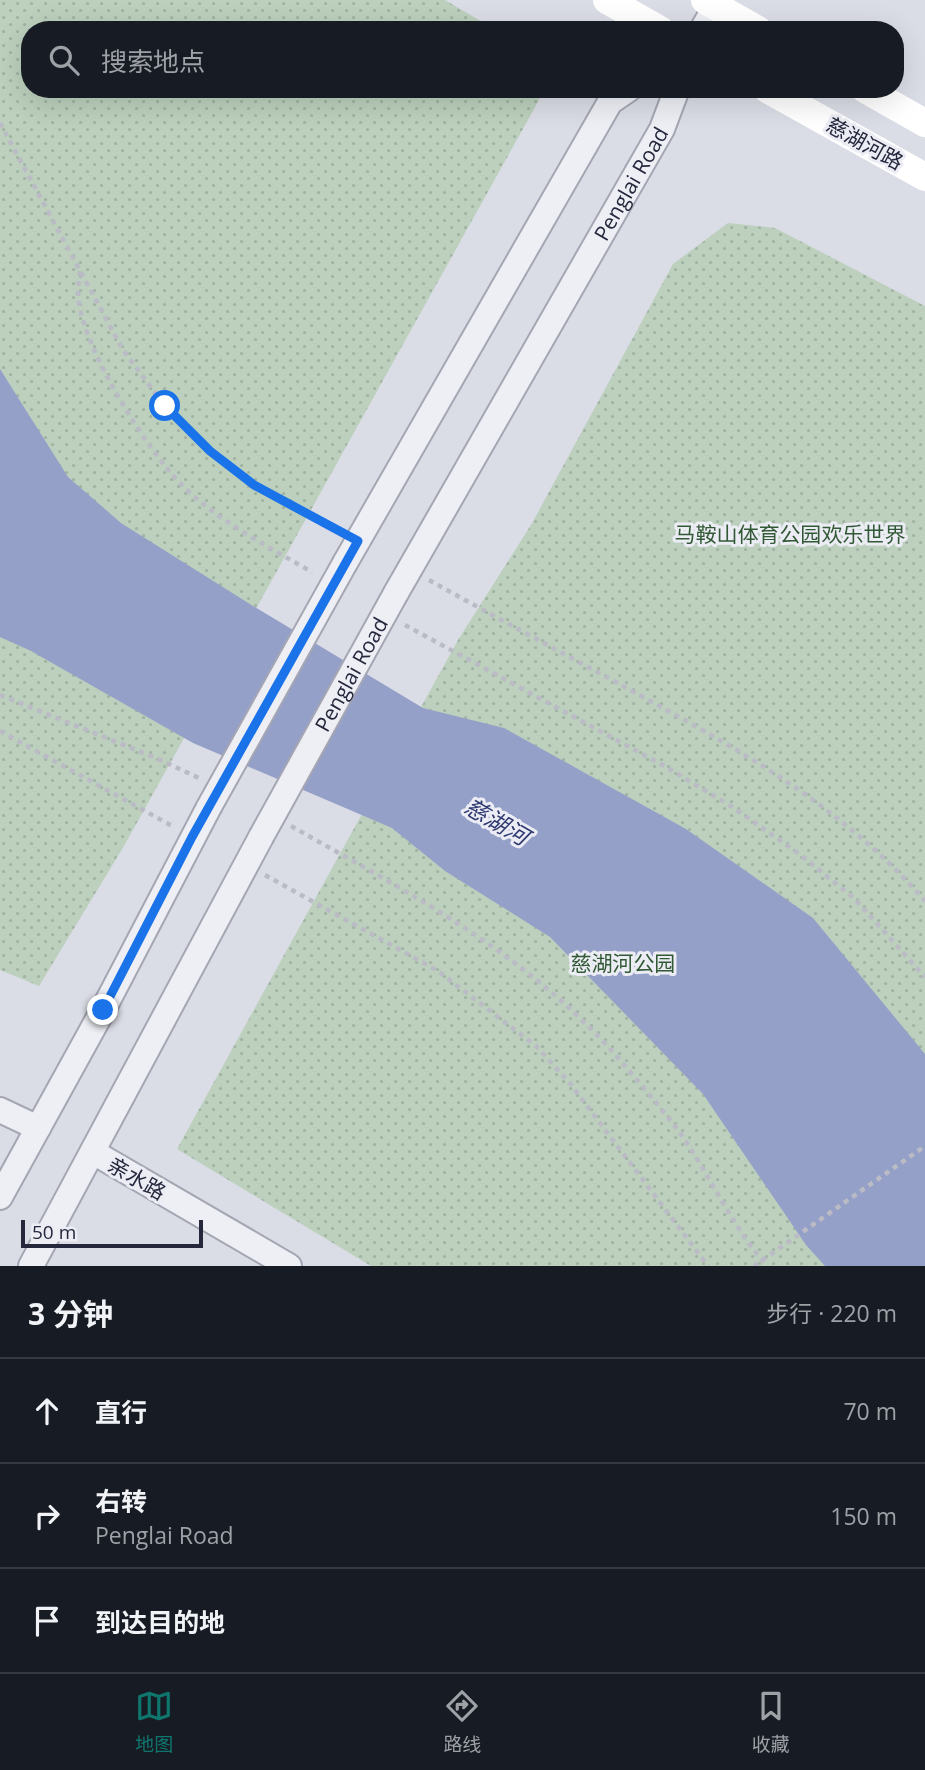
<!DOCTYPE html>
<html lang="zh">
<head>
<meta charset="utf-8">
<style>
  body { margin:0; font-family:"Open Sans","Noto Sans SC",sans-serif; background:#242831; color:#f1f3f6 }
  .scale { position:absolute; left:21px; bottom:18px; width:182px; box-sizing:border-box; padding-left:7px; border:4px solid #25273d; border-top:0; font-size:19px; line-height:24px; white-space:nowrap; color:#25273d; -webkit-text-stroke:5px #ebecf4; paint-order:stroke }
  .stop { position:absolute; width:21px; height:21px; margin:-16px; border:5px solid #1a73e8; border-radius:50%; background:#fff }
  .stop.end { background:#1a73e8; border-color:#fff; box-shadow:0 2px 7px #0008 }
  .list { margin:0; padding:0; list-style:none }
  h2 { display:flex; justify-content:space-between; align-items:center; height:91px; margin:0; padding:0 28px; font-size:30px }
  h2 small { font-size:23px; font-weight:400; color:#9ea1a6 }
  .list li { display:grid; grid-template-columns:46px 1fr auto; gap:21px; align-items:center; box-sizing:border-box; height:105px; padding:0 28px; border-top:2px solid #363941 }
  .list b { display:block; font-size:26px; white-space:nowrap }
  .list p { margin:0; font-size:23px; white-space:nowrap; color:#9ea1a6 }
  .list em { font-size:23px; font-style:normal; color:#9ea1a6 }
  .icon { flex:none; width:38px; height:38px; fill:none; stroke:currentColor; stroke-width:2; stroke-linecap:round; stroke-linejoin:round }
  .map { position:relative; flex:none; width:925px; height:1266px; overflow:hidden }
  .search { position:absolute; background:#171b24; box-shadow:0 7px 28px #0002; left:21px; right:21px; top:21px; height:77px; display:flex; align-items:center; gap:18px; box-sizing:border-box; padding:0 24px; border-radius:28px; color:#9ea1a6; font-size:26px }
  .sheet { height:406px; background:#171b24 }
  nav { display:flex; justify-content:space-around; align-items:center; box-sizing:border-box; height:98px; border-top:2px solid #363941; background:#171b24; font-size:19px; color:#9ea1a6 }
  nav a { display:grid; justify-items:center; gap:4px }
  nav .on { color:#0f766e }
  .map>svg:first-child { display:block }
  .grass { fill:url(#grass-dots) }
  .water { fill:#95a0c8 }
  .lines { fill:none; stroke-linecap:round; stroke-linejoin:round }
  .tertiary-casing { stroke:#a4a6b3; stroke-width:28 }
  .path { stroke:#babbc5; stroke-width:4.5; stroke-dasharray:5 5; stroke-linecap:butt }
  .tertiary { stroke:#eeeff5; stroke-width:24 }
  .secondary { stroke:#fff; stroke-width:28 }
  .tertiary-bridge-casing { stroke:#a4a6b3; stroke-width:28; stroke-linecap:butt }
  .tertiary-bridge { stroke:#eeeff5; stroke-width:24 }
  .route { stroke:#1a73e8; stroke-width:9 }
  .labels { text-anchor:middle; dominant-baseline:central; stroke-width:6; stroke-linejoin:round; paint-order:stroke }
  .street-label { font-size:21px; fill:#25273d; stroke:#ebecf4 }
  .park-label { font-size:21px; fill:#325935; stroke:#ebecf4 }
  .water-label { font-size:23px; font-style:italic; fill:#2f3a71; stroke:#ebecf4 }
</style>
</head>
<body>
<div class="map">
<svg width="925" height="1266" viewBox="0 0 925 1266">
  <defs>
    <pattern id="grass-dots" width="8" height="8" patternUnits="userSpaceOnUse" patternTransform="scale(1.75)"><rect width="8" height="8" fill="#bcd0bd"/><path d="M2 2h.1M6 6h.1" fill="none" stroke="#a1b3a3" stroke-width="1.8" stroke-linecap="round"/></pattern>
  </defs>
  <rect width="100%" height="100%" fill="#dbdde6"/>
  <!-- grass -->
  <g class="grass">
    <polygon points="0,0 445,0 496,30 30,30 30,89 539,89 539,100 124,846 39,986 0,970"/>
    <polygon points="728,223 775,228 925,306 925,1266 371,1266 177,1149 458,640 531,525 673,264"/>
  </g>
  <!-- water -->
  <polygon class="water" points="0,369 68,477 121,523 253,606 423,708 504,728 686,829 813,918 925,1054 925,1266 825,1266 806,1245 703,1094 550,937 445,871 392,828 193,743 31,651 0,637"/>
  <g class="lines">
    <defs>
      <g id="tertiary">
        <polyline points="702,30 719,0"/>
        <polyline points="345,563 610,102 629,89"/>
        <path id="s1" d="M396,593L662,129L677,89"/>
        <polyline points="0,1110 38,1128"/>
        <polyline points="93,1152 289,1266"/>
        <polyline points="0,1197 103,1010 209,807"/>
        <polyline points="31,1266 261,837"/>
      </g>
    </defs>
    <!-- tertiary casing -->
    <use href="#tertiary" class="tertiary-casing"/>
    <!-- path -->
    <g class="path">
      <polyline points="0,123 123,350 165,406 210,451 255,485 338,531"/>
      <path d="M80,271C79,282 77,292 79,303C86,352 145,447 180,483C213,518 270,548 312,572"/>
      <path d="M429,580C497,618 566,655 634,692C743,752 842,806 925,901"/>
      <polyline points="405,625 666,767 731,806 798,853 855,899 925,977"/>
      <polyline points="0,695 156,758 199,778"/>
      <polyline points="0,731 174,827"/>
      <path d="M291,826C393,884 501,940 586,1024C615,1052 641,1085 667,1116C705,1162 727,1221 767,1266"/>
      <polyline points="265,875 438,971 536,1046 569,1082 708,1266"/>
      <polyline points="754,1266 925,1146"/>
    </g>
    <!-- tertiary -->
    <use href="#tertiary" class="tertiary"/>
    <!-- secondary -->
    <g class="secondary">
      <polyline points="607,0 660,30"/>
      <polyline points="705,0 758,30"/>
      <polyline points="767,89 925,177"/>
      <polyline points="865,89 925,123"/>
    </g>
    <defs>
      <g id="tertiary-bridge">
        <polyline points="209,807 345,563"/>
        <path id="s2" d="M261,837L396,593"/>
      </g>
    </defs>
    <!-- tertiary-bridge casing -->
    <use href="#tertiary-bridge" class="tertiary-bridge-casing"/>
    <!-- tertiary-bridge -->
    <use href="#tertiary-bridge" class="tertiary-bridge"/>
  </g>
  <g class="lines">
    <!-- route -->
    <polyline class="route" points="103,1010 192,837 358,541 254,485 210,451 165,406"/>
  </g>
  <g class="labels">
    <!-- street labels -->
    <g class="street-label">
      <text transform="translate(865 143) rotate(29)">慈湖河路</text>
      <text stroke="none"><textPath href="#s1" startOffset="472">Penglai Road</textPath></text>
      <text stroke="none"><textPath href="#s2" startOffset="186">Penglai Road</textPath></text>
      <text transform="translate(137 1178) rotate(30)">亲水路</text>
    </g>
    <!-- park labels -->
    <g class="park-label">
      <text x="790" y="534">马鞍山体育公园欢乐世界</text>
      <text x="623" y="963">慈湖河公园</text>
    </g>
    <!-- water labels -->
    <g class="water-label">
      <text transform="translate(497 821) rotate(30)">慈湖河</text>
    </g>
  </g>
</svg>
<div class="scale">50 m</div>
<div class="stop" style="left:165px;top:406px"></div>
<div class="stop end" style="left:103px;top:1010px"></div>
<div class="search"><svg class="icon" aria-label="search" viewBox="0 0 24 24"><circle cx="10" cy="10" r="6"/><path d="M15 15l6 6"/></svg>搜索地点</div>
</div>
<section class="sheet">
<h2>3 分钟<small>步行 · 220 m</small></h2>
<ul class="list">
<li><svg class="icon" aria-label="ahead" viewBox="0 0 24 24"><path d="M12 20V5M6 11l6-6 6 6"/></svg><div><b>直行</b></div><em>70 m</em></li>
<li><svg class="icon" aria-label="right" viewBox="0 0 24 24"><path d="M7 20v-9h11M14 6l5 5-5 5"/></svg><div><b>右转</b><p>Penglai Road</p></div><em>150 m</em></li>
<li><svg class="icon" aria-label="arrive" viewBox="0 0 24 24"><path d="M6 21V4h12l-3 4 3 4H6"/></svg><div><b>到达目的地</b></div></li>
</ul>
</section>
<nav>
<a class="on"><svg class="icon" aria-label="map" viewBox="0 0 24 24"><path d="M3 6l6-2 6 2 6-2v14l-6 2-6-2-6 2zM9 4v14M15 6v14"/></svg>地图</a>
<a><svg class="icon" aria-label="directions" viewBox="0 0 24 24"><path d="M12 3l9 9-9 9-9-9zM9 14v-3h6M13 9l2 2-2 2"/></svg>路线</a>
<a><svg class="icon" aria-label="saved" viewBox="0 0 24 24"><path d="M7 4h10v16l-5-4-5 4z"/></svg>收藏</a>
</nav>
</body>
</html>
